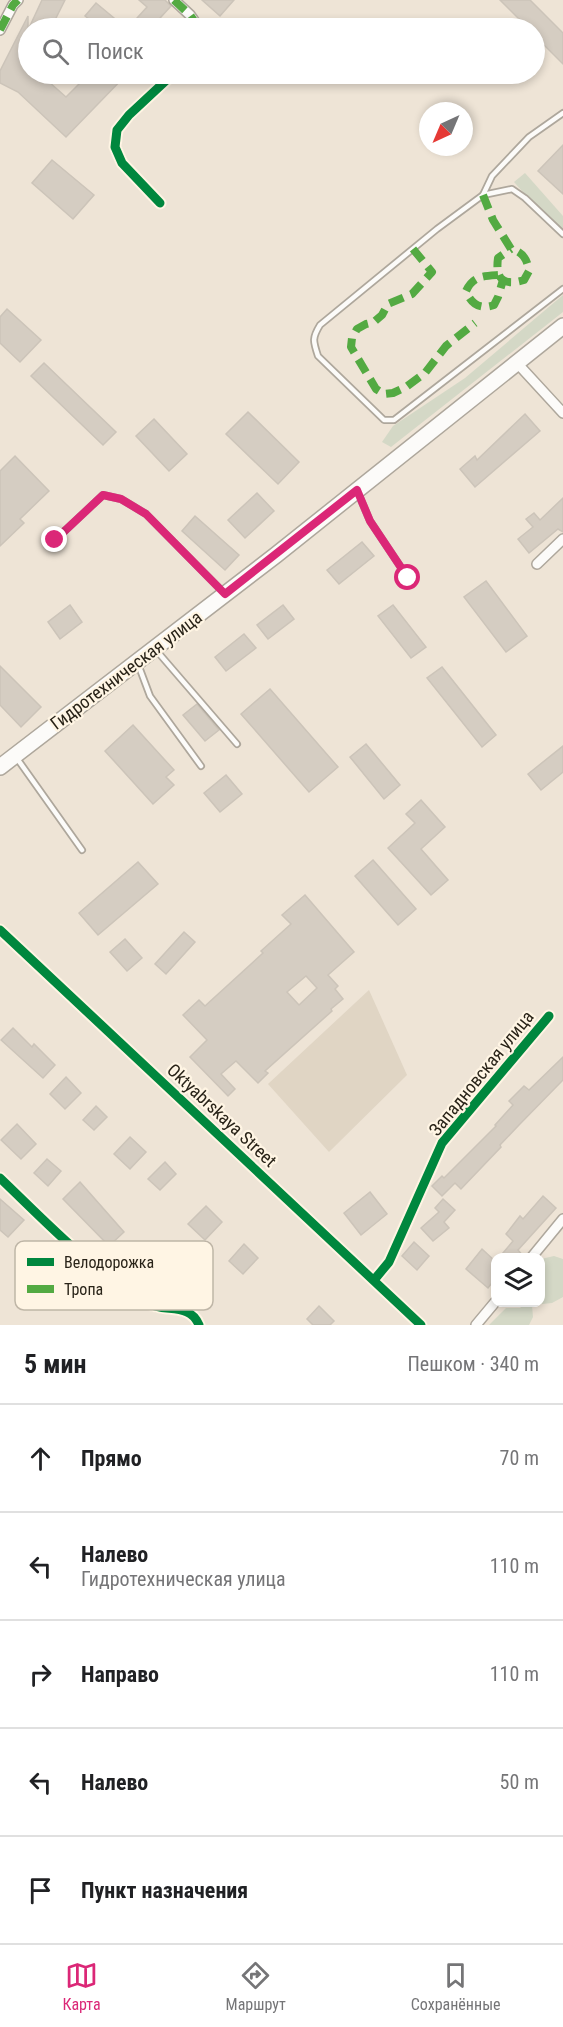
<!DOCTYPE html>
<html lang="ru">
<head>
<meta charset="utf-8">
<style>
  body { margin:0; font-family:"Roboto Condensed",sans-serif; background:#f2f2f2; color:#202124 }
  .controls { position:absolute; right:18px; bottom:18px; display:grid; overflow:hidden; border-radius:12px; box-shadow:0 3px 9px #0003 }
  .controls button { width:54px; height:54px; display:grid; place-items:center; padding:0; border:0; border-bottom:2px solid #e0e0e0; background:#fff; color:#202124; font:30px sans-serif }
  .compass { position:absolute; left:419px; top:102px; width:54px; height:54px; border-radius:50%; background:#fff; box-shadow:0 3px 9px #0003; rotate:224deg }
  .stop { position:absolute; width:18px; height:18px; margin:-14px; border:4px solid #db2777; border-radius:50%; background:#fff }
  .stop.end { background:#db2777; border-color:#fff; box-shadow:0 2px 6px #0008 }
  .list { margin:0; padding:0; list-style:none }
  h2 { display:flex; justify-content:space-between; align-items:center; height:78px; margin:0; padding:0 24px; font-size:26px }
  h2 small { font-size:20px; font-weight:400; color:#757577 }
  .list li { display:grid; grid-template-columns:39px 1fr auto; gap:18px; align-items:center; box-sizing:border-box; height:108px; padding:0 24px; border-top:2px solid #e0e0e0 }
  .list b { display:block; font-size:22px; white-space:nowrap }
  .list p { margin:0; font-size:20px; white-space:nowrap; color:#757577 }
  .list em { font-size:20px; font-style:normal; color:#757577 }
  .icon { flex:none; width:33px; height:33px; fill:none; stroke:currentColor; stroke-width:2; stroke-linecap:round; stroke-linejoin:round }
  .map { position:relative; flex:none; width:563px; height:1325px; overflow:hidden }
  .search { position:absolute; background:#fff; box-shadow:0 3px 9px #0003; left:18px; right:18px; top:18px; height:66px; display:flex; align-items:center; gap:15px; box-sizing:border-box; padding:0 21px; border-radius:33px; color:#757577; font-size:22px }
  .sheet { height:618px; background:#fff }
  nav { display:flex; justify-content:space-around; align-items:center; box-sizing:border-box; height:84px; border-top:2px solid #e0e0e0; background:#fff; font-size:16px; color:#757577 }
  nav a { display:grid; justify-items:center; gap:3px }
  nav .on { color:#db2777 }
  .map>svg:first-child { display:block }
  .industrial { fill:#e0d5c4 }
  .green { fill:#d4d8c6 }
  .building { fill:#d5cdc2; stroke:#ccc4b9; stroke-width:1.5; fill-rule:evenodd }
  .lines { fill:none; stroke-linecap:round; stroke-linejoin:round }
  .service-casing { stroke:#aea79c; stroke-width:8 }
  .minor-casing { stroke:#aea79c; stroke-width:12 }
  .primary-casing { stroke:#aea79c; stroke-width:18 }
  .service { stroke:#fcfbf9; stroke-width:4.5 }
  .minor { stroke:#fcfbf9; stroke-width:9 }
  .primary { stroke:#fcfbf9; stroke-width:15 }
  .quiet { stroke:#53aa42; stroke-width:8; stroke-dasharray:15 8; stroke-linecap:butt }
  .cycleway-casing { stroke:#fff5e4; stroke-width:13 }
  .cycleway { stroke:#00873e; stroke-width:9 }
  .route { stroke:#db2777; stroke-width:8 }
  .labels { text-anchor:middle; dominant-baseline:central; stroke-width:4.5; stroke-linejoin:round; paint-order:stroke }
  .street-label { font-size:18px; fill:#292318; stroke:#fff5e4 }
  .key { fill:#fff5e4; stroke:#bfb6a7; stroke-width:1.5 }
  .key-label { font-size:16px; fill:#292318 }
</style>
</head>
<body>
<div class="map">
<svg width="563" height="1325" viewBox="0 0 563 1325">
  <rect width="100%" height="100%" fill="#eee4d6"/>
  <!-- industrial -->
  <polygon class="industrial" points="369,990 407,1075 329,1152 268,1084"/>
  <!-- green -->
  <g class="green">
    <polygon points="525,173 563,216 563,237 514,182"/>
    <polygon points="563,295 563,312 391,447 382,442 393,426 465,378"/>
    <polygon points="554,1256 563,1259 563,1297 552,1303 532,1305 533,1317 529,1325 489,1325 506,1308 520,1308 526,1303 540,1302 541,1259"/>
  </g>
  <!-- building -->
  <g class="building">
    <polygon points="42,0 65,0 51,28 29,28"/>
    <polygon points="139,0 165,0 171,6 151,28 128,28 147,7"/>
    <polygon points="202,0 234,0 220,16"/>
    <polygon points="500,0 530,0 563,33 563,64 534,35 534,28 528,28"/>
    <polygon points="96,3 126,28 100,28 85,16"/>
    <polygon points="28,16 28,74 40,74 66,97 89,74 127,74 66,137 18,92 0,83 0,71"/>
    <polygon points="563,145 563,194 538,171"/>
    <polygon points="52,160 94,195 73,219 32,183"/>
    <polygon points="7,309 41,340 20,362 0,343 0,317"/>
    <polygon points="44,363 116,432 103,445 31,376"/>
    <polygon points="248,412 299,462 278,484 226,434"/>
    <polygon points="525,414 540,431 475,487 460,469 475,456 477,460"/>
    <polygon points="154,419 187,454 169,471 136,436"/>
    <polygon points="15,456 49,491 20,519 24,523 0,546 0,471"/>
    <polygon points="257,493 274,511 245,538 228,520"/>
    <polygon points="563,498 563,532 558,529 529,553 518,539 533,527 526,519 534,513 540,520"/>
    <polygon points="195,516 239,555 225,570 182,531"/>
    <polygon points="362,542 374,556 339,584 327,570"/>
    <polygon points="486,581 527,636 506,652 464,597"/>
    <polygon points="70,605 82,622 60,639 48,622"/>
    <polygon points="283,605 294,619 268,639 257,625"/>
    <polygon points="393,605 426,647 411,658 378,616"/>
    <polygon points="244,634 256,648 226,671 215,657"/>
    <polygon points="0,666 41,707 21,727 0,705"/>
    <polygon points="442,667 496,735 482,747 427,678"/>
    <polygon points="270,689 338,767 309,792 241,714"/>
    <polygon points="197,704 219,730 205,741 183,715"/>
    <polygon points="133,725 174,770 166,777 174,785 153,804 105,751"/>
    <polygon points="366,744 400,785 384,799 350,757"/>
    <polygon points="563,746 563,772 541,790 528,774"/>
    <polygon points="226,775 242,794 220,812 204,793"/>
    <polygon points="421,800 445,827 421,849 448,880 431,895 388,848 415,823 406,814"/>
    <polygon points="373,860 416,909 398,925 355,876"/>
    <polygon points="138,862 158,884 98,935 79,913"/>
    <path d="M305,895L354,952L328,975L338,986L335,989L343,999L331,1009L332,1011L265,1071L268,1073L258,1083L236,1061L221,1074L235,1089L228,1096L190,1057L207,1040L183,1015L199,1000L205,1006L263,953L261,951L291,924L282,915ZM306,976L317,988L299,1005L287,992Z"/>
    <polygon points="184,932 195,942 166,974 155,964"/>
    <polygon points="125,939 142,958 127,971 110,952"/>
    <polygon points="13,1028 32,1047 34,1044 55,1065 43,1078 1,1040"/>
    <polygon points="563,1057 563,1080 519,1125 500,1145 501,1147 461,1189 455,1183 442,1196 432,1186 442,1176 444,1178 496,1126 495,1125 513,1105 509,1101 524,1086 529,1090"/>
    <polygon points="66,1077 81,1093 65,1109 50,1094"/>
    <polygon points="96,1106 107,1117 94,1130 83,1120"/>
    <polygon points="17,1124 36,1144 21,1159 1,1140"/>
    <polygon points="130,1137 146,1152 130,1169 114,1154"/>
    <polygon points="47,1159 61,1171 48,1186 34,1173"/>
    <polygon points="165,1162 176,1174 160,1190 148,1179"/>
    <polygon points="80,1182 124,1232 109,1246 63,1199"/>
    <polygon points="370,1192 387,1214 361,1235 344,1213"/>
    <polygon points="543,1196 556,1208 518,1250 524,1257 508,1257 503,1253 513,1241 506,1234 520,1216 523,1219"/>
    <polygon points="0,1199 24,1220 8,1237 0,1230"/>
    <polygon points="443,1199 455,1210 444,1222 449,1228 433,1241 421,1228 439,1212 435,1208"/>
    <polygon points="206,1206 222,1222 205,1240 188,1224"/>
    <polygon points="414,1242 429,1256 417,1270 402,1256"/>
    <polygon points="244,1244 258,1258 243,1274 229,1261"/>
    <polygon points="482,1249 495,1261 495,1279 488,1288 466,1269"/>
    <polygon points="319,1306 334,1321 330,1325 313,1325 307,1319"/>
  </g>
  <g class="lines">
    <defs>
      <g id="service">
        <polyline points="483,195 492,176 529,137 563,113"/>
        <path d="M563,234L525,198L512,189L483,195L437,229L320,325C312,338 313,341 318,356L384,420H394L563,289"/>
        <polyline points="358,493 370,521 408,578"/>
        <polyline points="55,540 103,495 121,499 146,514 223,592"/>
        <polyline points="156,650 237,744"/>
        <polyline points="138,664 150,696 201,766"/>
        <polyline points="16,757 82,850"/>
      </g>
      <g id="minor">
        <polyline points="174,0 190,15 199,28"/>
        <polyline points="0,30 13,5 18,0"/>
        <polyline points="160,203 122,163 115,147 117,130 129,115 173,74"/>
        <polyline points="517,363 563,413"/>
        <polyline points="537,564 563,539"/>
        <polyline points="0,930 421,1325"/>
        <path d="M0,1178C46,1222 92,1271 147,1303C165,1313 190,1302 199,1325"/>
        <polyline points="531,1258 563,1219"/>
        <polyline points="374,1280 389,1262 442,1143 549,1016"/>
        <polyline points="476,1325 496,1301"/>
      </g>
      <polyline id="primary" points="0,767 276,555 563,326"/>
    </defs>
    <!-- service casing -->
    <use href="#service" class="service-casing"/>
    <!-- minor casing -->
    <use href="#minor" class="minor-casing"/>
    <!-- primary casing -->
    <use href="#primary" class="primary-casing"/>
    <!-- service -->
    <use href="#service" class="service"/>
    <!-- minor -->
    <use href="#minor" class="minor"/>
    <!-- primary -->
    <use href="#primary" class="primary"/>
    <!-- quiet -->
    <g class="quiet">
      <polyline points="174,0 190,15 199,28"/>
      <polyline points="0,30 13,5 18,0"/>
      <path d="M483,195L493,220L511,249C523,252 527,259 529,271L524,280C504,286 495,280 498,258L511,249"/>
      <polyline points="413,249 432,272 412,294 388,304 382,315 374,322 366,324 357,329 352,338 351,347 376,389 384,394 393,393 406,387 425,373 446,346 475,323"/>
      <path d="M498,275C483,276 473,276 466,291C471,304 480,310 494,305L498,297L503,280"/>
    </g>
    <defs>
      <g id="cycleway">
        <polyline points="160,203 122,163 115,147 117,130 129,115 173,74"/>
        <polyline points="0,930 421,1325"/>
        <path d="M0,1178C46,1222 92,1271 147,1303C165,1313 190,1302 199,1325"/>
        <polyline points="374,1280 389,1262 442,1143 549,1016"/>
      </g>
    </defs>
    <!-- cycleway casing -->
    <use href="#cycleway" class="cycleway-casing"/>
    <!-- cycleway -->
    <use href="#cycleway" class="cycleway"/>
  </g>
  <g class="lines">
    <!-- route -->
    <polyline class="route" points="55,540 103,495 121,499 146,514 225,594 357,490 370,521 408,578"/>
  </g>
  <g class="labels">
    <!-- street labels -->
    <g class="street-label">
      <text transform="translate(126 670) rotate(-37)">Гидротехническая улица</text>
      <text transform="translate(481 1073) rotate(-51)">Западновская улица</text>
      <text transform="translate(222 1115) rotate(43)">Oktyabrskaya Street</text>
    </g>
  </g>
  <!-- legend -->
  <rect x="15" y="1241" width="198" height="69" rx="9" class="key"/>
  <rect x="27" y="1258" width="27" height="8" fill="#00873e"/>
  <rect x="27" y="1285" width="27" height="8" fill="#53aa42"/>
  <g class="key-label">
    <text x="64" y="1268">Велодорожка</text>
    <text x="64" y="1295">Тропа</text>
  </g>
</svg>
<div class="controls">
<button><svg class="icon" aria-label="layers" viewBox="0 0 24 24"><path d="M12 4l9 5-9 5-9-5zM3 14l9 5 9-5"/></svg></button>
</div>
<svg class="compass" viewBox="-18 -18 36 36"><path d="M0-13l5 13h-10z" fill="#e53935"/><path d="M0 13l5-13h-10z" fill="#757577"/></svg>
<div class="stop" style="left:408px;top:578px"></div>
<div class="stop end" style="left:55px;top:540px"></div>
<div class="search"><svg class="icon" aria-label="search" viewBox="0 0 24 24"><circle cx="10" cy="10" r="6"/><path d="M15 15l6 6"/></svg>Поиск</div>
</div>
<section class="sheet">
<h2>5 мин<small>Пешком · 340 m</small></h2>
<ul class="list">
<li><svg class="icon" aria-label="ahead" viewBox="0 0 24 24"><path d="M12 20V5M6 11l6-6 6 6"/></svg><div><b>Прямо</b></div><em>70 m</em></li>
<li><svg class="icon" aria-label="left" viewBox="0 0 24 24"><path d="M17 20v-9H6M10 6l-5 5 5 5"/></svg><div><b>Налево</b><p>Гидротехническая улица</p></div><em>110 m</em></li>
<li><svg class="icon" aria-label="right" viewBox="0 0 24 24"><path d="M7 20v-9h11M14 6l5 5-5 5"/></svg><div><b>Направо</b></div><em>110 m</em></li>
<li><svg class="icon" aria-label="left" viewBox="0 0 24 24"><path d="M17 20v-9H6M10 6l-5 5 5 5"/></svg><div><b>Налево</b></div><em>50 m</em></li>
<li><svg class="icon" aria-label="arrive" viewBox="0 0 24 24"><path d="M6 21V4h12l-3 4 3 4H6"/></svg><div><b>Пункт назначения</b></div></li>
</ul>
</section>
<nav>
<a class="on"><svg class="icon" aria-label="map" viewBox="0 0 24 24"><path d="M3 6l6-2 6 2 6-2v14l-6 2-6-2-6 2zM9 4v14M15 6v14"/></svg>Карта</a>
<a><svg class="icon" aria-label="directions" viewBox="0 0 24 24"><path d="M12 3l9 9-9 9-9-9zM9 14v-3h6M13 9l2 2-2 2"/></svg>Маршрут</a>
<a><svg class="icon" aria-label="saved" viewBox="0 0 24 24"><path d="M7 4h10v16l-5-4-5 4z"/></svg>Сохранённые</a>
</nav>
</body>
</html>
